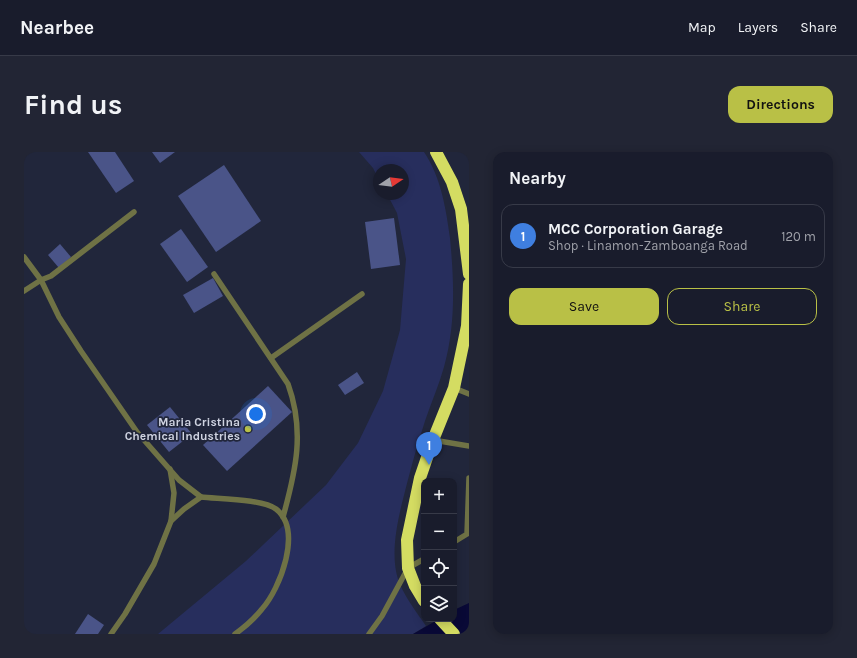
<!DOCTYPE html>
<html lang="en">
<head>
<meta charset="utf-8">
<style>
  body { margin:0; font-family:Karla,sans-serif; background:#222534; color:#f1f3f6 }
  .controls { position:absolute; right:12px; bottom:12px; display:grid; overflow:hidden; border-radius:8px; box-shadow:0 2px 10px #0003 }
  .controls button { width:36px; height:36px; display:grid; place-items:center; padding:0; border:0; border-bottom:1px solid #373a48; background:#191c2c; color:#f1f3f6; font:20px sans-serif }
  .compass { position:absolute; left:349px; top:12px; width:36px; height:36px; border-radius:50%; background:#191c2c; box-shadow:0 2px 10px #0003; rotate:77deg }
  .you { position:absolute; left:232px; top:262px; width:14px; height:14px; margin:-10px; border:3px solid #fff; border-radius:50%; background:#1a73e8; box-shadow:0 0 0 6px #1a73e833 }
  .badge { display:grid; place-items:center; width:26px; height:26px; border-radius:50%; background:#b9c046; color:#fff; font-size:13px; font-weight:700 }
  .pin { position:absolute; translate:-50% -33px; filter:drop-shadow(0 1px 2px #0008) }
  .pin::after { content:''; position:absolute; top:21px; width:14px; height:12px; background:inherit; clip-path:polygon(0 0,100% 0,50% 100%) }
  .list { margin:0; padding:0; list-style:none }
  h2 { display:flex; justify-content:space-between; align-items:center; height:52px; margin:0; padding:0 16px; font-size:17px }
  h2 small { font-size:13px; font-weight:400; color:#9fa1a9 }
  .list li { display:grid; grid-template-columns:26px 1fr auto; gap:12px; align-items:center; box-sizing:border-box; height:64px; margin:0 8px 8px; padding:0 8px; border:1px solid #373a48; border-radius:12px }
  .list b { display:block; font-size:15px; white-space:nowrap }
  .list p { margin:0; font-size:13px; white-space:nowrap; color:#9fa1a9 }
  .list em { font-size:13px; font-style:normal; color:#9fa1a9 }
  .actions { display:flex; gap:8px; padding:12px 16px }
  .actions a { flex:1; padding:9px 0; border:1px solid #b9c046; border-radius:12px; text-align:center; font-size:14px; color:#b9c046 }
  .actions .main { background:#b9c046; color:#111 }
  .icon { flex:none; width:22px; height:22px; fill:none; stroke:currentColor; stroke-width:2; stroke-linecap:round; stroke-linejoin:round }
  .map { position:relative; flex:none; width:445px; height:482px; overflow:hidden; border-radius:12px }
  header { display:flex; align-items:center; gap:24px; box-sizing:border-box; height:56px; padding:0 20px; background:#191c2c; border-bottom:1px solid #373a48 }
  header strong { font-size:19px }
  nav { display:flex; gap:22px; margin-inline-start:auto; font-size:14px }
  .intro { display:flex; align-items:center; justify-content:space-between; box-sizing:border-box; height:96px; padding:0 24px }
  h1 { margin:0; font-size:28px }
  .button { padding:10px 18px; border-radius:12px; background:#b9c046; color:#111; font-size:14px; font-weight:700 }
  main { display:flex; gap:24px; padding:0 24px }
  aside { flex:1; background:#191c2c; border-radius:12px; box-shadow:0 2px 10px #0003 }
  .map>svg:first-child { display:block }
  .green { fill:#272e5d }
  .water { fill:#090936 }
  .building { fill:#4a5488 }
  .lines { fill:none; stroke-linecap:round; stroke-linejoin:round }
  .lane { stroke:#6f7245; stroke-width:5.5 }
  .highway { stroke:#d4dc62; stroke-width:12 }
  .poi-dot { fill:#b9c046; stroke:#21263b; stroke-width:1.5 }
  .labels { text-anchor:middle; dominant-baseline:central; stroke-width:3.5; stroke-linejoin:round; paint-order:stroke }
  .poi-label { font-size:12px; font-weight:bold; fill:#cfd3e1; stroke:#21263b; text-anchor:end }
</style>
</head>
<body>
<header>
<strong>Nearbee</strong>
<nav><a>Map</a><a>Layers</a><a>Share</a></nav>
</header>
<div class="intro"><h1>Find us</h1><a class="button">Directions</a></div>
<main>
<div class="map">
<svg width="445" height="482" viewBox="0 0 445 482">
  <rect width="100%" height="100%" fill="#21263b"/>
  <!-- green -->
  <path class="green" d="M335,0H400C417,25 422,57 426,86C430,129 432,172 420,215C415,233 407,251 401,269C392,296 385,323 378,351C373,372 368,397 372,419C375,438 392,459 402,474L389,482H134L222,409L302,333L334,291L359,239L376,178L382,107L373,61L363,42H379V18H355V28L349,16Z"/>
  <!-- water -->
  <polygon class="water" points="445,451 445,482 389,482 415,467 430,467 430,458"/>
  <!-- building -->
  <g class="building">
    <polygon points="64,0 91,0 110,29 92,41"/>
    <polygon points="128,0 151,0 136,11"/>
    <polygon points="200,13 237,69 192,100 154,44"/>
    <polygon points="370,66 376,113 347,117 341,70"/>
    <polygon points="157,77 184,115 163,130 136,92"/>
    <polygon points="36,92 47,105 35,116 24,103"/>
    <polygon points="189,126 199,144 170,161 159,143"/>
    <polygon points="333,220 340,231 321,243 314,233"/>
    <polygon points="244,234 268,260 203,319 179,293"/>
    <polygon points="146,255 168,282 145,300 123,273"/>
    <polygon points="64,462 80,473 74,482 51,482"/>
  </g>
  <g class="lines">
    <!-- lane -->
    <g class="lane">
      <polyline points="0,105 17,128 35,165 57,199 113,280 155,328 177,345 160,357 147,369 130,412 101,462 87,482"/>
      <path d="M190,122L264,232C281,279 272,318 259,365"/>
      <polyline points="0,139 17,128 27,124 110,60"/>
      <polyline points="247,206 338,142"/>
      <polyline points="430,236 445,242"/>
      <polyline points="409,288 445,294"/>
      <polyline points="146,317 150,341 147,369"/>
      <path d="M177,345C195,347 239,347 252,357C279,378 256,437 238,457C230,467 221,475 211,482"/>
      <polyline points="430,390 443,382 445,326"/>
      <polyline points="345,482 358,464 384,416 400,407"/>
    </g>
    <!-- highway -->
    <g class="highway">
      <polyline points="412,0 428,30 437,57 445,122"/>
      <polyline points="400,449 391,434 384,416 383,388 396,326 409,288 430,236 443,174 445,132"/>
      <polyline points="416,467 430,482"/>
    </g>
  </g>
  <!-- markers -->
  <circle class="poi-dot" cx="224" cy="277" r="4"/>
  <g class="labels">
    <!-- poi labels -->
    <g class="poi-label">
      <text x="216" y="270">Maria Cristina<tspan x="216" dy="14">Chemical Industries</tspan></text>
    </g>
  </g>
</svg>
<div class="controls">
<button>+</button>
<button>−</button>
<button><svg class="icon" aria-label="locate" viewBox="0 0 24 24"><circle cx="12" cy="12" r="6"/><path d="M12 2v4M12 18v4M2 12h4M18 12h4"/></svg></button>
<button><svg class="icon" aria-label="layers" viewBox="0 0 24 24"><path d="M12 4l9 5-9 5-9-5zM3 14l9 5 9-5"/></svg></button>
</div>
<svg class="compass" viewBox="-18 -18 36 36"><path d="M0-13l5 13h-10z" fill="#e53935"/><path d="M0 13l5-13h-10z" fill="#9fa1a9"/></svg>
<div class="you"></div>
<div class="pin badge" style="left:405px;top:313px;background:#3f7fe0">1</div>
</div>
<aside>
<h2>Nearby<small></small></h2>
<ul class="list">
<li><span class="badge" style="background:#3f7fe0">1</span><div><b>MCC Corporation Garage</b><p>Shop · Linamon-Zamboanga Road</p></div><em>120 m</em></li>
</ul>
<div class="actions"><a class="main">Save</a><a>Share</a></div>
</aside>
</main>
</body>
</html>
